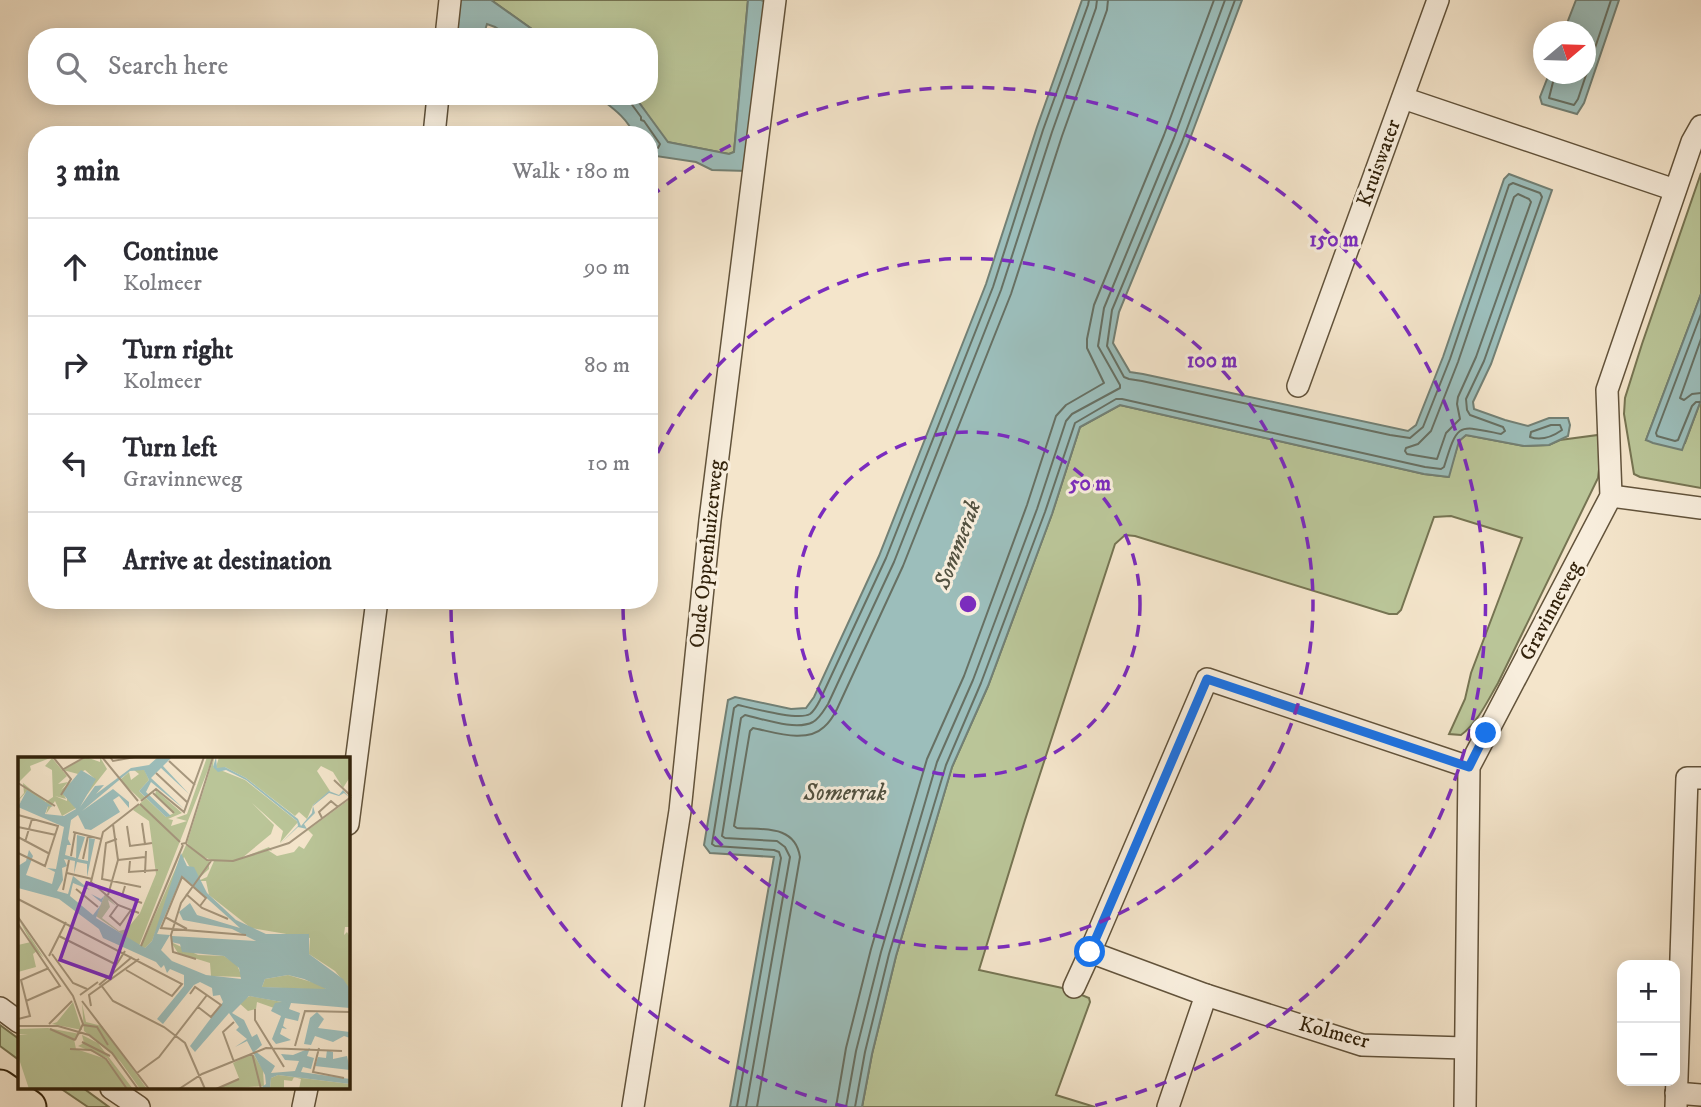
<!DOCTYPE html>
<html lang="en">
<head>
<meta charset="utf-8">
<style>
  body { margin:0; font-family:"IM FELL DW Pica",serif; background:#f7f7f7; color:#2b2b33 }
  .controls { position:absolute; right:21px; bottom:21px; display:grid; overflow:hidden; border-radius:14px; box-shadow:0 4px 18px #0003 }
  .controls button { width:63px; height:63px; display:grid; place-items:center; padding:0; border:0; border-bottom:2px solid #e1e1e2; background:#fff; color:#2b2b33; font:35px sans-serif }
  .compass { position:absolute; left:1533px; top:21px; width:63px; height:63px; border-radius:50%; background:#fff; box-shadow:0 4px 18px #0003; rotate:71deg }
  .stop { position:absolute; width:21px; height:21px; margin:-16px; border:5px solid #1a73e8; border-radius:50%; background:#fff }
  .stop.end { background:#1a73e8; border-color:#fff; box-shadow:0 2px 7px #0008 }
  .list { margin:0; padding:0; list-style:none }
  h2 { display:flex; justify-content:space-between; align-items:center; height:91px; margin:0; padding:0 28px; font-size:30px }
  h2 small { font-size:23px; font-weight:400; color:#7c7c81 }
  .list li { display:grid; grid-template-columns:46px 1fr auto; gap:21px; align-items:center; box-sizing:border-box; height:98px; padding:0 28px; border-top:2px solid #e1e1e2 }
  .list b { display:block; font-size:26px; white-space:nowrap }
  .list p { margin:0; font-size:23px; white-space:nowrap; color:#7c7c81 }
  .list em { font-size:23px; font-style:normal; color:#7c7c81 }
  .icon { flex:none; width:38px; height:38px; fill:none; stroke:currentColor; stroke-width:2; stroke-linecap:round; stroke-linejoin:round }
  .map { position:relative; flex:none; width:1701px; height:1107px; overflow:hidden }
  .search { position:absolute; background:#fff; box-shadow:0 4px 18px #0003; left:28px; top:28px; width:630px; height:77px; display:flex; align-items:center; gap:18px; box-sizing:border-box; padding:0 24px; border-radius:28px; color:#7c7c81; font-size:26px }
  .panel { position:absolute; background:#fff; box-shadow:0 4px 18px #0003; left:28px; top:126px; width:630px; height:483px; border-radius:28px }
  .map>svg:first-child { display:block }
  .green { fill:#bac598; stroke:#767452; stroke-width:2 }
  .water { fill:#9cbebb; stroke:#728075; stroke-width:2 }
  .lines { fill:none; stroke-linecap:round; stroke-linejoin:round }
  .shore { stroke:#677063; stroke-width:2 }
  .minor-casing { stroke:#62533b; stroke-width:24 }
  .primary-casing { stroke:#32220b; stroke-width:37 }
  .minor { stroke:#f8eedd; stroke-width:21 }
  .primary { stroke:#f4e5cb; stroke-width:33 }
  .route { stroke:#1a73e8; stroke-width:9 }
  .ring { fill:none; stroke:#7b2cbf; stroke-width:3.5; stroke-dasharray:12 9 }
  .labels { text-anchor:middle; dominant-baseline:central; stroke-width:6; stroke-linejoin:round; paint-order:stroke }
  .street-label { font-size:21px; fill:#32220b; stroke:#f8eedd }
  .water-label { font-size:23px; font-style:italic; fill:#525140; stroke:#f8eedd }
  .inset-road { fill:none; stroke:#a6977e; stroke-width:2 }
  .view { fill:#7b2cbf; fill-opacity:0.15; stroke:#7b2cbf; stroke-width:3.5 }
  .inset-edge { fill:none; stroke:#32220b; stroke-width:3.5 }
  .centre { fill:#7b2cbf; stroke:#f8eedd; stroke-width:3.5 }
  .ring-label { font-size:21px; text-anchor:middle; font-weight:bold; fill:#7b2cbf; stroke:#f8eedd; stroke-width:6; stroke-linejoin:round; paint-order:stroke }
</style>
</head>
<body>
<div class="map">
<svg width="1701" height="1107" viewBox="0 0 1701 1107">
  <rect width="100%" height="100%" fill="#f4e5cb"/>
  <filter id="stains"><feTurbulence type="fractalNoise" baseFrequency=".00286" numOctaves="4"/><feColorMatrix values="0 0 0 0 .2 0 0 0 0 .09 0 0 0 0 .02 0 0 0 .5 -.17"/></filter>
  <radialGradient id="worn" r=".72"><stop offset=".6" stop-color="#630" stop-opacity="0"/><stop offset="1" stop-color="#630" stop-opacity=".3"/></radialGradient>
  <!-- green -->
  <g class="green">
    <polygon points="491,0 748,0 734,152 729,154 667,142 634,96 649,96 649,37 543,37"/>
    <polygon points="1701,173 1701,294 1646,440 1685,443 1701,400 1701,488 1640,477 1634,474 1624,414 1625,398 1642,344"/>
    <path d="M1120,405L1424,474L1448,477L1459,441L1466,435L1524,446L1549,445L1560,440L1598,435L1600,460L1598,478L1498,683C1487,702 1478,722 1461,735L1449,734L1465,699L1471,673L1522,538L1451,516L1434,517L1401,610L1397,614H1389L1135,536L1125,535L1115,544L1025,820L979,970L1067,989L1089,998L1090,1002L1056,1095L1095,1107H862L872,1054L896,956L952,767L988,686L1052,514L1080,427Z"/>
    <polygon points="0,1025 19,1039 19,1060 0,1046"/>
    <polygon points="60,1088 83,1088 109,1107 88,1107"/>
  </g>
  <!-- water -->
  <g class="water">
    <polygon points="460,0 491,0 543,37 510,37 495,27 487,24 483,37 456,37"/>
    <path d="M748,0H761L766,2L747,171L712,170L696,162L649,155V135H634C627,117 611,107 597,96L635,97L668,142L729,154L734,152Z"/>
    <polygon points="1082,0 1242,0 1188,144 1119,312 1113,343 1130,372 1143,374 1408,431 1416,425 1443,357 1504,179 1509,174 1552,190 1491,364 1473,402 1474,409 1505,420 1528,426 1549,418 1568,418 1570,425 1568,436 1549,445 1524,446 1466,435 1459,441 1449,477 1424,474 1120,405 1080,427 1052,514 988,686 952,767 896,956 872,1054 862,1107 730,1107 774,857 710,853 704,845 728,700 735,697 791,709 806,708 814,697 879,556 986,284 1037,127"/>
    <polygon points="1576,0 1619,0 1584,103 1577,114 1542,104 1540,97 1549,74 1586,74 1586,32 1564,31"/>
    <polygon points="1701,294 1701,400 1682,450 1653,443 1646,440"/>
  </g>
  <g class="lines">
    <!-- shore -->
    <g class="shore">
      <polyline points="1555,74 1549,98 1574,105 1578,99 1611,0"/>
      <polyline points="630,96 630,102 641,117 641,120 644,121 660,144 658,148 649,148"/>
      <polygon points="1518,194 1529,199 1531,202 1476,357 1458,397 1457,404 1460,419 1446,433 1437,459 1407,454 1405,451 1406,448 1418,444 1431,431 1458,362 1514,197"/>
      <polyline points="1701,314 1656,433 1657,436 1675,441 1678,440 1692,406 1696,402 1701,402"/>
      <polyline points="1701,339 1680,398 1684,400 1692,394 1701,393"/>
      <path d="M1551,425H1560L1562,430C1552,437 1541,441 1530,437L1531,432Z"/>
      <path d="M737,1107L781,858L779,852L774,850L715,846L712,844L734,708L738,705C752,708 798,721 810,714C814,711 818,704 820,700L886,558L993,287L1043,130L1088,5L1089,0"/>
      <path d="M746,1107L790,857L785,847L777,841L725,838L722,836L741,718L745,715C763,719 796,731 813,722C820,718 824,710 828,704L894,562L1001,290L1052,132L1096,8L1097,0"/>
      <path d="M757,1107L800,857C795,824 762,830 737,828L734,826L750,731L753,728C774,732 806,744 824,727C830,722 834,715 837,709L903,566L1011,294L1062,136L1107,10L1108,0"/>
      <polyline points="836,1107 846,1048 871,949 927,759 964,676 1027,505 1056,416 1066,405 1104,383 1087,348 1087,339 1094,305 1164,135 1214,0"/>
      <polyline points="846,1107 856,1051 881,952 937,762 973,680 1037,509 1066,421 1072,414 1120,388 1120,385 1098,346 1104,308 1174,138 1225,0"/>
      <path d="M855,1107L865,1052L889,954L946,765L981,683L1045,512L1075,423L1116,399H1122L1425,467L1441,469L1444,467C1458,422 1457,425 1501,434L1505,431L1503,427L1470,415L1467,410L1466,399L1484,361L1542,197L1540,193L1513,183L1509,185L1450,359L1423,427L1410,438L1390,435L1142,381L1129,379L1124,377L1107,346L1112,310L1182,142L1235,0"/>
    </g>
    <defs>
      <g id="minor">
        <polyline points="446,37 450,0"/>
        <polyline points="1403,98 1675,190"/>
        <polyline points="434,135 438,96"/>
        <polyline points="1298,386 1438,0"/>
        <polyline points="1611,496 1701,508"/>
        <polyline points="348,824 377,600"/>
        <polyline points="1074,987 1090,952"/>
        <polyline points="0,1008 19,1022"/>
        <polyline points="1465,1048 1362,1045 1206,995 1090,952 1207,679 1469,767"/>
        <polyline points="111,1088 139,1107"/>
        <polyline points="1676,1093 1701,1095"/>
        <polyline points="303,1107 307,1088"/>
        <polyline points="633,1107 680,811 710,520 775,0"/>
        <polyline points="1168,1107 1206,995"/>
        <polyline points="1465,1107 1469,767 1611,496 1607,390 1692,142 1701,126"/>
        <polyline points="1676,1107 1687,778 1701,778"/>
      </g>
      <polyline id="primary" points="0,1087 29,1107"/>
    </defs>
    <!-- minor casing -->
    <use href="#minor" class="minor-casing"/>
    <!-- primary casing -->
    <use href="#primary" class="primary-casing"/>
    <!-- minor -->
    <use href="#minor" class="minor"/>
    <!-- primary -->
    <use href="#primary" class="primary"/>
  </g>
  <g class="lines">
    <!-- route -->
    <polyline class="route" points="1090,952 1207,679 1469,767 1486,733"/>
  </g>
  <!-- distance rings -->
  <g class="ring">
    <circle cx="968" cy="604" r="172"/>
    <path d="M649 472A345 345 0 1 1 623 601"/>
    <path d="M847 1107A517 517 0 0 1 451 604M650 197A517 517 0 1 1 1089 1107"/>
  </g>
  <g class="labels">
    <!-- street labels -->
    <g class="street-label">
      <text transform="translate(1379 163) rotate(-70)">Kruiswater</text>
      <text transform="translate(707 554) rotate(-84)">Oude Oppenhuizerweg</text>
      <text transform="translate(1551 611) rotate(-62)">Gravinneweg</text>
      <text transform="translate(1334 1033) rotate(15)">Kolmeer</text>
    </g>
    <!-- water labels -->
    <g class="water-label">
      <text transform="translate(958 545) rotate(-69)">Sommerak</text>
      <text x="845" y="793">Somerrak</text>
    </g>
  </g>
  <!-- overview -->
  <g transform="translate(18 757)">
    <rect width="332" height="332" fill="#f4e5cb"/>
    <path d="M0,0H32V1L12,9L13,13L0,26ZM68,0L82,5V0L89,12L60,49L77,22L67,13L60,17L45,13ZM189,0H195L121,189L78,159L87,137L98,149L90,143L92,150L84,161L101,174L109,172L122,156L138,117L131,64L115,53L128,41L148,60L156,56L137,38L138,33L164,56L150,62L155,63L153,69L169,64L158,61L169,57ZM196,0L195,10L227,23L280,65L262,86L265,74L234,46L256,68L253,77L224,101L251,90L254,94L248,92L259,99L276,95L281,89L286,92L295,78L290,73L332,42V170H327L326,178L329,175L332,180V232L317,214L291,197L292,181L233,171L191,138L188,124H180L189,120L196,104L178,97L169,86ZM201,0H332V20L325,31L315,15L303,9L299,14L312,34L295,48L289,62L281,55L277,59L228,21L207,10L202,13L198,10ZM34,1L49,19L40,27L50,25L43,33L57,22L45,36L48,42L37,39L49,44V40L58,51L44,59L37,44L28,57L30,50L9,34L1,43L24,56L0,43L6,36L5,26L28,45L35,40L34,13L27,9ZM126,12L131,23L121,34L127,40L123,43L102,23L111,15L113,23L121,17L116,13ZM168,88L191,104V112L179,123L166,100L134,184L127,191L123,190ZM0,161L26,201L19,194L15,197L18,210L0,215V188L13,185ZM153,185L180,198L206,199L219,208L224,220L193,219L192,206L160,196ZM270,218L307,229L308,233L244,230L247,222ZM232,239L264,245V248L256,251L239,245L238,252L230,254L220,245ZM55,245L64,273L34,267L39,265ZM64,246L68,265L84,269L129,332H122L102,304L66,274ZM30,271L62,277L56,282L58,292L88,302L102,322L89,301L60,289L66,286L64,278L80,286L115,332H11L0,299V278L10,277H0V272ZM231,298H236L245,313L246,329L199,332L221,321L215,306ZM260,318L332,327V332H281L283,322L276,320L274,324L266,323V332H252L253,321Z" fill="#bac598"/>
    <path d="M140,0H154L145,9L171,37L143,11L133,21L166,52L133,25L128,35L153,59L148,60L121,34L131,23L126,13L112,14L64,54L95,32L111,45V51L101,39L95,43L102,55L73,73L67,72L60,58L53,63L50,82L53,88H49L47,98L58,101L59,78L67,80L60,102L70,104L71,81L77,82L69,120V107L59,105L56,117L57,104L46,102L49,109L44,111L45,123L39,134L50,137L55,119L72,133L55,126L52,139L75,158L84,146L73,137L83,142L86,139L78,161L127,191L134,184L163,96L169,109L176,110L189,136L218,163L248,177H291V197L325,222L332,232V251L273,246L271,252L282,256L280,264L267,261L265,269L269,272L264,271L262,277L273,283L258,287L254,282L263,259L253,254L257,246L264,245L231,239L214,256L226,263L234,280L239,277L244,288L237,294L257,309L253,316L277,314L281,304L267,303L263,297L275,298L292,291L289,299L296,301L293,312L285,310L283,315L332,322V327L260,318L253,321L252,332H241L248,327L247,318L229,284L217,290L229,282L218,273L221,270L211,256L177,295L172,289L205,245L202,238L195,239L194,231L182,225L176,228L145,267L139,262L166,229V218L152,212L149,216L146,208L143,211L138,205L85,181L81,172L41,142L0,131V109L8,104L11,93L15,99L8,118L34,127L37,115L29,111L38,112L46,70L0,50L9,33L35,50L30,49L27,57L46,59L58,52L44,36L63,13L78,22L62,50L77,29L86,28L78,37L113,11L131,8ZM164,119L222,171L179,158L172,146L161,155L165,163L214,172L238,184L154,179L153,185L162,187L164,195L206,199L221,211L223,222L188,218L154,204L143,193L152,178L139,177ZM270,218L286,222L308,232L244,230L247,222ZM198,0L199,11L207,10L228,21L280,62L283,69L294,56L295,48L311,34L321,38L325,33L331,40L326,36L321,39L311,36L295,49L297,56L286,67L289,72L280,70L262,87L280,69L279,64L228,23L208,13L200,15L195,10ZM299,255L306,262L300,271L332,275V281L326,279L315,285L297,279L293,288L286,287L292,261ZM309,293L315,295V302L329,299L332,313L297,309L300,300L308,301Z" fill="#9cbebb" fill-rule="evenodd"/>
    <path class="inset-road" d="M35,0L53,22L43,38M84,0L120,44M92,0L95,4L117,0M151,4L177,28M44,13L67,0M138,16L170,46M316,23L333,39M0,26L37,49M135,36L156,56M123,44L138,32L166,55L186,0M121,47L85,75L73,125L100,148L121,156M122,47L162,85M0,58L40,69L27,109L0,96M304,61L301,55L313,44L320,50M124,66L127,87L134,86M109,69L112,89L127,87M0,70L38,78M55,75L83,82M0,80L32,97M99,82L88,86L84,122L123,130M7,85L14,62M163,87L168,86L195,0M168,87L189,103L215,104L271,86L333,40M53,99L57,76M65,102L70,79M100,103L127,100M112,104L111,115L140,113M49,116L74,122M127,116L128,94M107,129L104,139L124,146M58,132L80,150M45,133L51,103M168,137L184,151L210,162M90,138L100,103L95,67M0,142L164,227L154,239L108,213M100,148L92,159L102,168L113,153M182,149L188,141L164,120L143,171L228,178M0,160L55,239L65,267L57,283M147,160L169,172M0,167L42,229L8,244M41,179L99,208M123,189L165,88M34,197L55,226L69,232M31,199L48,165M178,202L155,195L153,178L163,146L193,104M95,213L107,194M81,228L114,200M83,228L95,244L146,270L167,286L187,332M172,237L177,230L203,248L193,260L180,250M62,238L80,225M64,244L131,332M73,249L71,238L121,202M237,252V263L266,310M0,262L12,259L3,223L31,211M31,267L54,244M65,268L79,270L90,288M0,269H40L71,278L94,296L120,332M32,272L57,283M64,285L92,299M277,289L287,254L332,255M301,291L295,315L326,321M52,292L73,293L88,302L109,332M234,296L243,332M216,305L205,275L216,265M119,316L141,300L189,238M161,332L184,317L248,291L324,294M198,332L221,322"/>
    <path class="view" d="M69,126L119,143L92,221L42,203Z"/>
    <rect width="332" height="332" class="inset-edge"/>
  </g>
  <circle cx="968" cy="604" r="10" class="centre"/>
  <g class="ring-label">
    <text x="1334" y="246">150 m</text>
    <text x="1212" y="367">100 m</text>
    <text x="1090" y="490">50 m</text>
  </g>
  <rect width="100%" height="100%" filter="url(#stains)"/>
  <rect width="100%" height="100%" fill="url(#worn)"/>
</svg>
<div class="controls">
<button>+</button>
<button>−</button>
</div>
<svg class="compass" viewBox="-18 -18 36 36"><path d="M0-13l5 13h-10z" fill="#e53935"/><path d="M0 13l5-13h-10z" fill="#7c7c81"/></svg>
<div class="stop" style="left:1090px;top:952px"></div>
<div class="stop end" style="left:1486px;top:733px"></div>
<div class="search"><svg class="icon" aria-label="search" viewBox="0 0 24 24"><circle cx="10" cy="10" r="6"/><path d="M15 15l6 6"/></svg>Search here</div>
<section class="panel">
<h2>3 min<small>Walk · 180 m</small></h2>
<ul class="list">
<li><svg class="icon" aria-label="ahead" viewBox="0 0 24 24"><path d="M12 20V5M6 11l6-6 6 6"/></svg><div><b>Continue</b><p>Kolmeer</p></div><em>90 m</em></li>
<li><svg class="icon" aria-label="right" viewBox="0 0 24 24"><path d="M7 20v-9h11M14 6l5 5-5 5"/></svg><div><b>Turn right</b><p>Kolmeer</p></div><em>80 m</em></li>
<li><svg class="icon" aria-label="left" viewBox="0 0 24 24"><path d="M17 20v-9H6M10 6l-5 5 5 5"/></svg><div><b>Turn left</b><p>Gravinneweg</p></div><em>10 m</em></li>
<li><svg class="icon" aria-label="arrive" viewBox="0 0 24 24"><path d="M6 21V4h12l-3 4 3 4H6"/></svg><div><b>Arrive at destination</b></div></li>
</ul>
</section>
</div>
</body>
</html>
